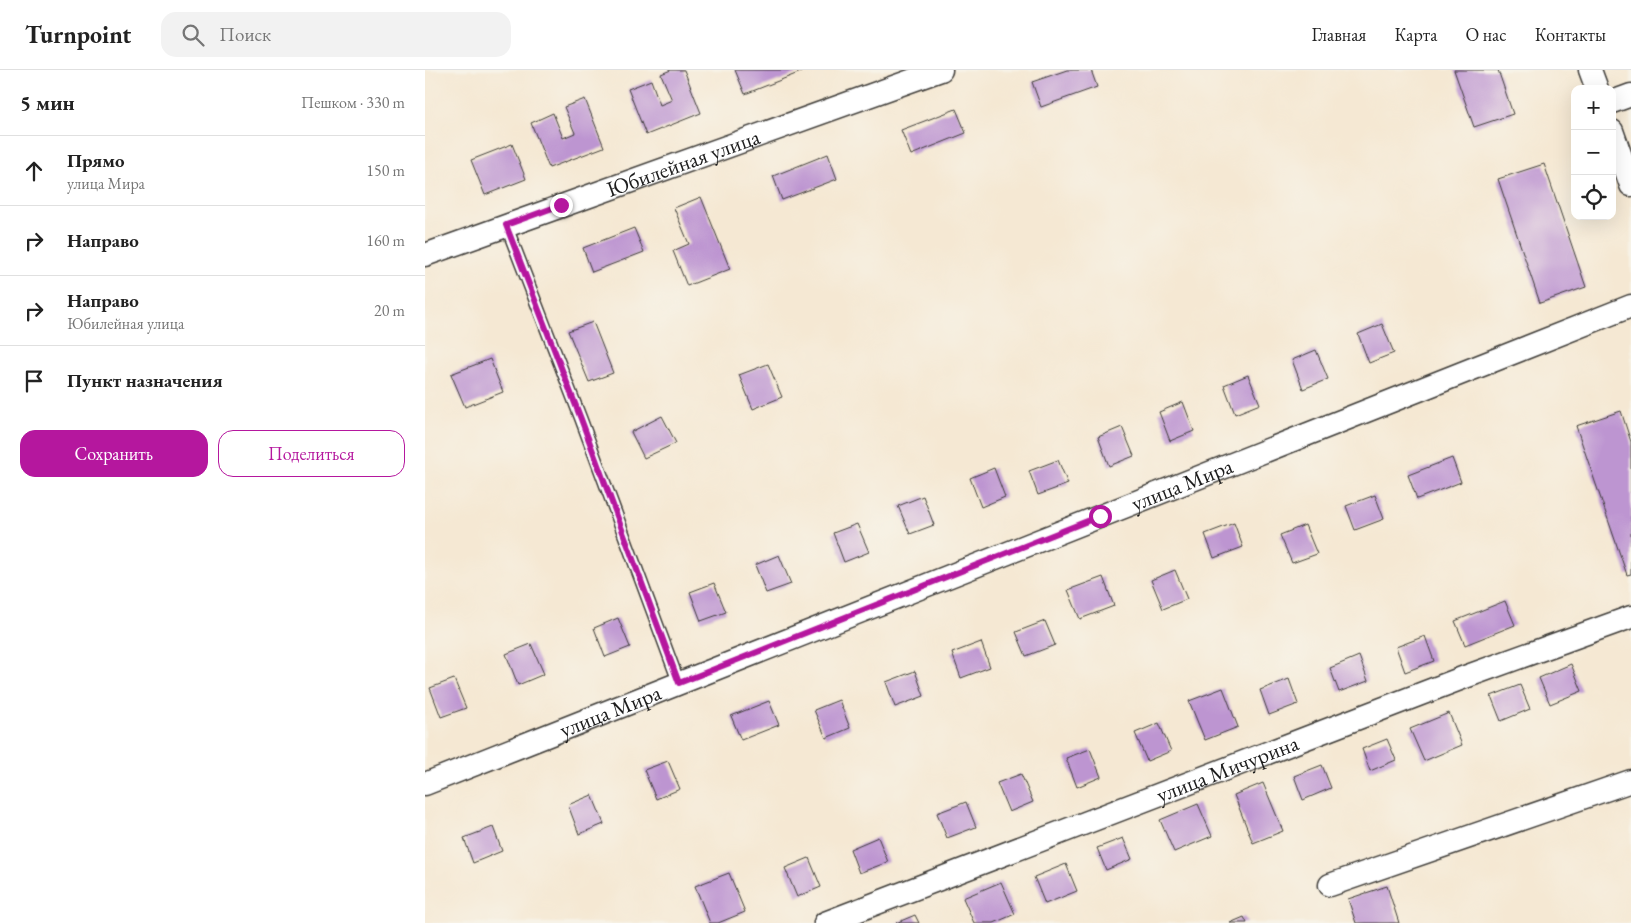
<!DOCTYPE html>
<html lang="ru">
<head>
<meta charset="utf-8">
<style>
  body { margin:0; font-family:"EB Garamond",serif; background:#f2f2f2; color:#222 }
  .controls { position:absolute; right:15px; top:15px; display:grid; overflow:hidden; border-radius:10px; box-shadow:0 5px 20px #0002 }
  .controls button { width:45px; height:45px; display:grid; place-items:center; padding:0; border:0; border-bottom:1px solid #e0e0e0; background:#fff; color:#222; font:25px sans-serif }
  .stop { position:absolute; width:15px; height:15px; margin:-11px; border:4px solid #b5179e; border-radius:50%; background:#fff }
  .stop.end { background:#b5179e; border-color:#fff; box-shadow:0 1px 5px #0008 }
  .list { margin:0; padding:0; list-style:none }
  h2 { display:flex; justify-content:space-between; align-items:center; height:65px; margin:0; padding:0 20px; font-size:21px }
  h2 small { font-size:16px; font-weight:400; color:#767676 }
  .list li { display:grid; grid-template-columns:32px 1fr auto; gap:15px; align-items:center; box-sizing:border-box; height:70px; padding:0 20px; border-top:1px solid #e0e0e0 }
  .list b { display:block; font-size:19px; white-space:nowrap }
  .list p { margin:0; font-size:16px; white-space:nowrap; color:#767676 }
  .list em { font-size:16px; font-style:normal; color:#767676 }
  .actions { display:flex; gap:10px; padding:15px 20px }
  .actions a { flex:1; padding:11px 0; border:1px solid #b5179e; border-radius:15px; text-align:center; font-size:18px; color:#b5179e }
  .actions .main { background:#b5179e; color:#fff }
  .icon { flex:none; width:28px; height:28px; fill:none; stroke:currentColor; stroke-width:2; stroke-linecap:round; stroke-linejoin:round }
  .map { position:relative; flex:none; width:1206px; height:853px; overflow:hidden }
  header { display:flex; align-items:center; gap:30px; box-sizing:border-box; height:70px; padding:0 25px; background:#fff; border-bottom:1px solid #e0e0e0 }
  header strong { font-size:24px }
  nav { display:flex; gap:28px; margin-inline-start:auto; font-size:18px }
  .search { width:350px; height:45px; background:#f2f2f2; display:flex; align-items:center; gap:12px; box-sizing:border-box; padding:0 18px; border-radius:15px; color:#767676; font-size:19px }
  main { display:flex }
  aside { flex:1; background:#fff }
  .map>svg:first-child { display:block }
  .building { fill:#bd95d1 }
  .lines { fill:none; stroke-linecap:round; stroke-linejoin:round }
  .service-casing { stroke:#3d3b37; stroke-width:14 }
  .minor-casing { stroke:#3d3b37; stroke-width:25 }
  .service { stroke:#fff; stroke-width:11 }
  .minor { stroke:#fff; stroke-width:22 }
  .route { stroke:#b5179e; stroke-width:6 }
  .labels { text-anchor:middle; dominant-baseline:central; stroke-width:5; stroke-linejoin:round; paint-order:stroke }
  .street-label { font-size:22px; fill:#1c1c1c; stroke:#f7f3e8 }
</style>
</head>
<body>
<header>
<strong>Turnpoint</strong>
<div class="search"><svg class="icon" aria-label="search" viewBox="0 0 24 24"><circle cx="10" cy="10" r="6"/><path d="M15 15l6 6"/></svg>Поиск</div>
<nav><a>Главная</a><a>Карта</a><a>О нас</a><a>Контакты</a></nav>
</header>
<main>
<aside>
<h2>5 мин<small>Пешком · 330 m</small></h2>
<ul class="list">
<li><svg class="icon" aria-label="ahead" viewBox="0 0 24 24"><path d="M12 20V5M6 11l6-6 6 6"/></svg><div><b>Прямо</b><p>улица Мира</p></div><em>150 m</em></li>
<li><svg class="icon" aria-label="right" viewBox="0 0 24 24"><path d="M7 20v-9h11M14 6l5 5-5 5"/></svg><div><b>Направо</b></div><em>160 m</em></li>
<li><svg class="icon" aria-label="right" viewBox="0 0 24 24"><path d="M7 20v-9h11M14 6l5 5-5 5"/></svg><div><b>Направо</b><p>Юбилейная улица</p></div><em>20 m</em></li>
<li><svg class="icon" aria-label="arrive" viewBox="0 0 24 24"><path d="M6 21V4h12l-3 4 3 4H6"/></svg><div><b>Пункт назначения</b></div></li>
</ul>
<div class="actions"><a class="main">Сохранить</a><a>Поделиться</a></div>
</aside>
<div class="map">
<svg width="1206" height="853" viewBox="0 0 1206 853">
  <rect width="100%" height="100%" fill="#f7f3e8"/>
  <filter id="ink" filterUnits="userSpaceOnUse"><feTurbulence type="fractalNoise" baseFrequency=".02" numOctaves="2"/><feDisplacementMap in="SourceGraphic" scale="10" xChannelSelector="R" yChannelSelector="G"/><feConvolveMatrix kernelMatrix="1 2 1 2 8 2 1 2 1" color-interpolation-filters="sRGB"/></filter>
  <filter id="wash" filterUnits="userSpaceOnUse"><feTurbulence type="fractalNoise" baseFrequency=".0096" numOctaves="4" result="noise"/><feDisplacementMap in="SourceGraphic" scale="20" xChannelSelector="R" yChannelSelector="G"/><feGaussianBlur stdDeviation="1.12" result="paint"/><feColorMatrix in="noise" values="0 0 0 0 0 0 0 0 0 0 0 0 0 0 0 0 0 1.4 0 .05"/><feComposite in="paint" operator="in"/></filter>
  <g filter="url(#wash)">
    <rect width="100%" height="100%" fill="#f5e8d3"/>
    <g id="blocks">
      <!-- building -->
      <g class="building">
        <polygon points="246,0 259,0 276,43 221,65 203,19 226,10 235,35 247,30 236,4"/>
        <polygon points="310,0 375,0 376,2 320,24"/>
        <polygon points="642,0 666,0 672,17 616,37 607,12"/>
        <polygon points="1029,0 1073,0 1088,44 1049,57"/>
        <polygon points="160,29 179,77 124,98 106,53 128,43 138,68 150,63 139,37"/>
        <polygon points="531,39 541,63 486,85 476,60"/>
        <polygon points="87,74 101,109 60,125 46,90"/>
        <polygon points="403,84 412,109 357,130 348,106"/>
        <polygon points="1119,94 1161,217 1115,233 1073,109"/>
        <polygon points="276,127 305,199 262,216 248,181 264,174 249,138"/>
        <polygon points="209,158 219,182 167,202 158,178"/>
        <polygon points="168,252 188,303 164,312 143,261"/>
        <polygon points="957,254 969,283 944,293 933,264"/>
        <polygon points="891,280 903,309 878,319 867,290"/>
        <polygon points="65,289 78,322 40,337 26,304"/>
        <polygon points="343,294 357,327 328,339 314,305"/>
        <polygon points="823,305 835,334 810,344 799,315"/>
        <polygon points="758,332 769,361 745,371 734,342"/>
        <polygon points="1196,341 1206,372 1206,504 1202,505 1151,356"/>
        <polygon points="237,346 251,373 219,388 206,362"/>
        <polygon points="697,357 709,386 684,396 673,367"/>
        <polygon points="1027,388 1036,412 992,429 983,405"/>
        <polygon points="633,390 643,414 613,425 604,401"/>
        <polygon points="569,398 580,427 556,437 545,408"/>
        <polygon points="950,425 959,449 930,460 921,436"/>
        <polygon points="498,426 509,455 485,464 473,436"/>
        <polygon points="809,453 818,477 789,488 780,464"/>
        <polygon points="432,454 444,482 419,492 408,463"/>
        <polygon points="880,455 892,484 867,493 855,465"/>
        <polygon points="354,485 366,514 341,523 330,495"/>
        <polygon points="750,500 762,529 738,539 726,510"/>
        <polygon points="678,507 689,536 655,549 643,520"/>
        <polygon points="289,513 301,542 276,551 265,522"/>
        <polygon points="1080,531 1090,555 1040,575 1030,551"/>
        <polygon points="193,548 205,577 180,587 169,558"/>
        <polygon points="620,551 630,575 601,586 591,562"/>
        <polygon points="1000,566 1009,591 980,602 971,577"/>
        <polygon points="556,572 565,597 536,608 527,583"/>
        <polygon points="106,574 119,604 93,615 81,584"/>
        <polygon points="934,586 943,611 914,622 905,598"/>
        <polygon points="1146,594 1157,621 1125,634 1114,608"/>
        <polygon points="490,601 499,626 470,637 461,612"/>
        <polygon points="29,609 41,638 16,647 5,618"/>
        <polygon points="864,609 873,634 844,645 835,620"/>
        <polygon points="1095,615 1105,639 1076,651 1066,626"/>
        <polygon points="798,618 813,657 780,670 764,631"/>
        <polygon points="414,630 425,658 401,668 389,640"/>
        <polygon points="344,631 354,655 316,670 306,646"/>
        <polygon points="1024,643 1037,675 999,691 985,659"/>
        <polygon points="734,653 746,681 722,691 710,663"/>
        <polygon points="962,669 971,690 945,701 937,679"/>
        <polygon points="665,679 676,707 652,717 641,688"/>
        <polygon points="243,691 255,719 231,729 219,700"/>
        <polygon points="897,695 906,718 878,730 869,706"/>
        <polygon points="596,704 608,732 584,742 572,713"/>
        <polygon points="838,713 858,761 828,773 809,725"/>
        <polygon points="167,725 179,754 154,764 143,735"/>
        <polygon points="541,732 551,757 522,768 512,743"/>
        <polygon points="773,734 787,766 749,782 735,750"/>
        <polygon points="68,757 77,781 48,793 39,768"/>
        <polygon points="453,767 463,792 434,803 425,779"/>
        <polygon points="698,768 707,789 681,800 672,778"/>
        <polygon points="384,788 396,817 372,827 360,798"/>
        <polygon points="641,794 652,821 620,834 609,807"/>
        <polygon points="304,803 320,842 293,853 285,853 270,816"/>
        <polygon points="576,812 590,844 569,853 549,853 538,828"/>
        <polygon points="962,816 974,853 931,853 923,829"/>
        <polygon points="490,845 494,853 471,853"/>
        <polygon points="819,847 822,853 805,853"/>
      </g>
    </g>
  </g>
  <g filter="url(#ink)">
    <use href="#blocks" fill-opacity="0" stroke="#3d3b37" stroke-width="1"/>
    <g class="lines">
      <defs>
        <polyline id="service" points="81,155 156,349 254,613"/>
        <g id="minor">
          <polyline points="1165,0 1172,19"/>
          <polyline points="1187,32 1206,25"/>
          <polyline points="1187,61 1206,115"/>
          <path id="s1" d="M0,185L516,0"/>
          <path id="s2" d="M0,714L1206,236"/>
          <polyline points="905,815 1206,711"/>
          <path id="s3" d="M400,853L1040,607L1206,547"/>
        </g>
      </defs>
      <!-- service casing -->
      <use href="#service" class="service-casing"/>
      <!-- minor casing -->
      <use href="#minor" class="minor-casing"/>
      <!-- service -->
      <use href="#service" class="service"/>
      <!-- minor -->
      <use href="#minor" class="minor"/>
    </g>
  </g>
  <g class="lines" filter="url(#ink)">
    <!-- route -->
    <polyline class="route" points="136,135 81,155 156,349 254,613 675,446"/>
  </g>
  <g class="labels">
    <!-- street labels -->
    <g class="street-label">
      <text stroke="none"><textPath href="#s1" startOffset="274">Юбилейная улица</textPath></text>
      <text stroke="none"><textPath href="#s2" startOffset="814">улица Мира</textPath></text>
      <text stroke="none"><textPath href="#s2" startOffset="199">улица Мира</textPath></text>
      <text stroke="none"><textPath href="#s3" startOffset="431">улица Мичурина</textPath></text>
    </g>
  </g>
</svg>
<div class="controls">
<button>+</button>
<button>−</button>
<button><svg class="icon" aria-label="locate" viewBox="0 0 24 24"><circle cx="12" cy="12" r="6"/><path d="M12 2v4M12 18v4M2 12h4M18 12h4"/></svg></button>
</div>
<div class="stop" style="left:675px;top:446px"></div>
<div class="stop end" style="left:136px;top:135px"></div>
</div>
</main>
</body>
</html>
